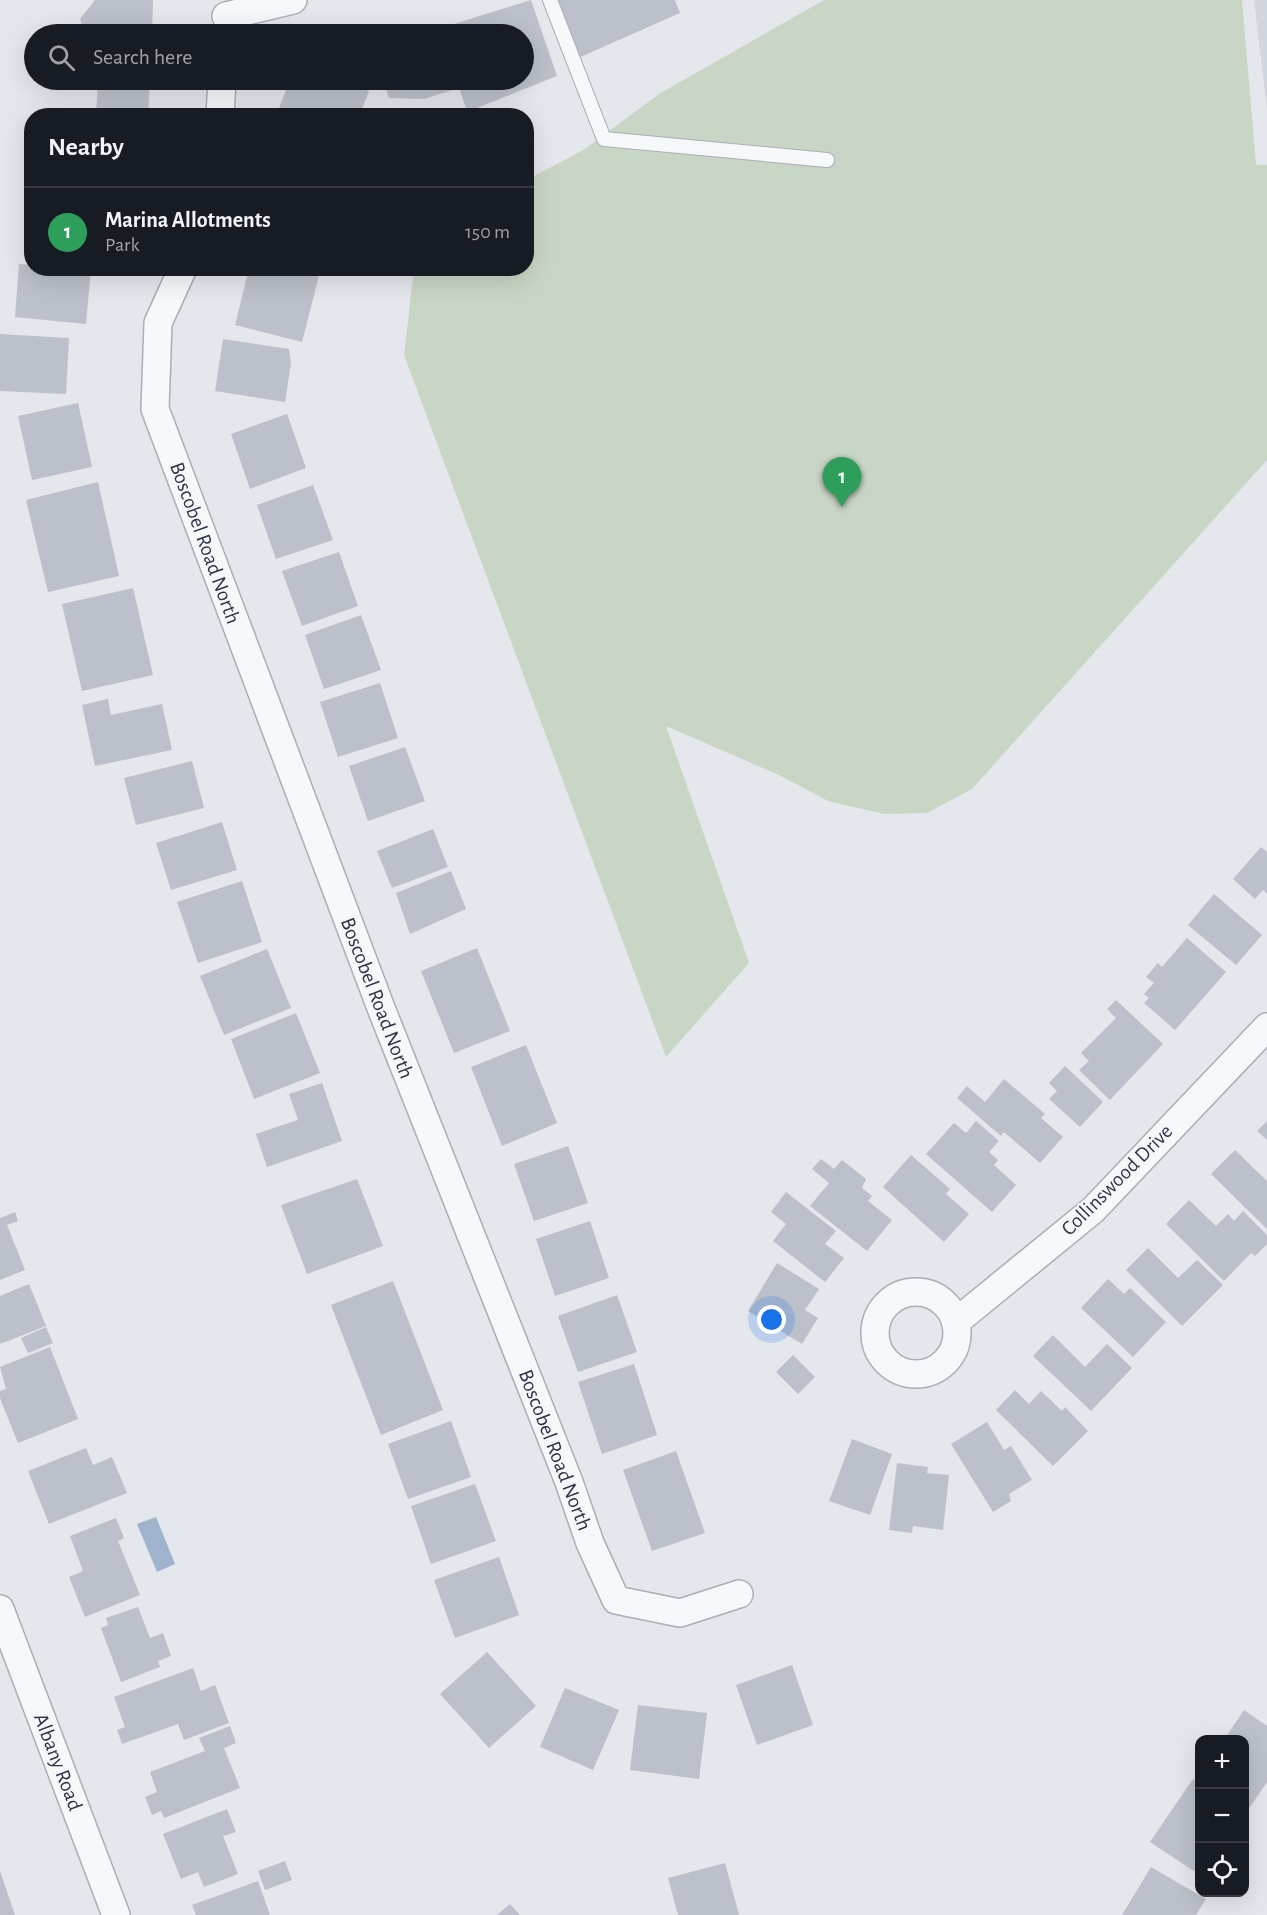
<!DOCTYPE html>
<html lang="en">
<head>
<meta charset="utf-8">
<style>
  body { margin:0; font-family:"Alegreya Sans",sans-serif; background:#20242c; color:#f1f3f6 }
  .controls { position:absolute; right:18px; bottom:18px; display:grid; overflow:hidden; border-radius:12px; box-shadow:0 6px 24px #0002 }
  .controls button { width:54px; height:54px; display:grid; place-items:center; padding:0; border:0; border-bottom:2px solid #363941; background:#171b24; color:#f1f3f6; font:30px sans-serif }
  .you { position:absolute; left:772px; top:1320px; width:21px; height:21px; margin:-15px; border:4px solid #fff; border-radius:50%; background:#1a73e8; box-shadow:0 0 0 9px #1a73e833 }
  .badge { display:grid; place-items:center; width:39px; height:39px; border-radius:50%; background:#db2777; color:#fff; font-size:20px; font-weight:700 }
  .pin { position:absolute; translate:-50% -50px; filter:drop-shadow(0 2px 3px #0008) }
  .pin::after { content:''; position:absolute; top:32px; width:21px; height:18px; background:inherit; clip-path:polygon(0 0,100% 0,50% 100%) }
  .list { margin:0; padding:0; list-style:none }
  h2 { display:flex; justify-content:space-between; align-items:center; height:78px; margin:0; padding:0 24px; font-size:26px }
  h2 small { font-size:20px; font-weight:400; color:#9ea1a6 }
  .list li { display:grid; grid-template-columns:39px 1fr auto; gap:18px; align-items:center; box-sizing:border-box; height:90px; padding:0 24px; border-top:2px solid #363941 }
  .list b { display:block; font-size:22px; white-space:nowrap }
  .list p { margin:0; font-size:20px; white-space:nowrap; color:#9ea1a6 }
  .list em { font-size:20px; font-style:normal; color:#9ea1a6 }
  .icon { flex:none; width:33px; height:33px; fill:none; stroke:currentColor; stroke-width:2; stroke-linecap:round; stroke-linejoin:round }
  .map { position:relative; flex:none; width:1267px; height:1915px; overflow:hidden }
  .search { position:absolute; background:#171b24; box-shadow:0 6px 24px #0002; left:24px; top:24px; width:510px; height:66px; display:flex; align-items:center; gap:15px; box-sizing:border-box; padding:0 21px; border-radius:33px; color:#9ea1a6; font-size:22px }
  .panel { position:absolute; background:#171b24; box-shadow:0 6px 24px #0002; left:24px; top:108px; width:510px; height:168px; border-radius:24px }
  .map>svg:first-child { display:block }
  .built { fill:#d2d6de }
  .green { fill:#c9d6c5 }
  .water { fill:#9fb4cc }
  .building { fill:#bbc0ca }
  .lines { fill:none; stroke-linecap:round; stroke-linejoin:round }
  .lane-casing { stroke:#a9aeb7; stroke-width:16 }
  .street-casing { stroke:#a9aeb7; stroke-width:30 }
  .lane { stroke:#f7f8fa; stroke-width:14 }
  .street { stroke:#f7f8fa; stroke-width:27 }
  .labels { text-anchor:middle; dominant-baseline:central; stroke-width:4.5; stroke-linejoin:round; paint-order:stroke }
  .street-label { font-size:21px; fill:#2b3445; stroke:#f4f6f9 }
</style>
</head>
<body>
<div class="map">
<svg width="1267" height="1915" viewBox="0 0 1267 1915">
  <rect width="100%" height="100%" fill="#e4e7ec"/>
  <!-- built -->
  <polygon class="built" points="1254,0 1267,0 1267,109"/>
  <!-- green -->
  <polygon class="green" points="824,0 1242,0 1256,165 1267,165 1267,460 972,789 927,813 884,814 828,801 781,776 666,726 749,963 666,1057 404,355 414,269 526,268 527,180 585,149 659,94"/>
  <!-- water -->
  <polygon class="water" points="156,1517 175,1564 157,1572 137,1524"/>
  <!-- building -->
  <g class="building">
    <polygon points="95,0 153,0 152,34 85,34 80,19"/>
    <polygon points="531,0 557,76 477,108 466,108 459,88 424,99 389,98 383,80 524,80 524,34 422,34"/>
    <polygon points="554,0 675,0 680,13 578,58"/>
    <polygon points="98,80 150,80 148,116 96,116"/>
    <polygon points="290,80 340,80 369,91 359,116 276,116"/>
    <polygon points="19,264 32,265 32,268 91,270 86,324 15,317"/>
    <polygon points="249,268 321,268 302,342 235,325"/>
    <polygon points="0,334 69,338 66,394 0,391"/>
    <polygon points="223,339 289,349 291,363 285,402 215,391"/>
    <polygon points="78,403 92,467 32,480 18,416"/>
    <polygon points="287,414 306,468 250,489 231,434"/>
    <polygon points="98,482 119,576 48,592 26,500"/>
    <polygon points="313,485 333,540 276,559 257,505"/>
    <polygon points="339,552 358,606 302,626 282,571"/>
    <polygon points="133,588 153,675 82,691 62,604"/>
    <polygon points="361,615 381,670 324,689 305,635"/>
    <polygon points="380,683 398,738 338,757 320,702"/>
    <polygon points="108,699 111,715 162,704 172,750 95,766 82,705"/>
    <polygon points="405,747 425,801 368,821 349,766"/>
    <polygon points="192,761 204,808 136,825 124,778"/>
    <polygon points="222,822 237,870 171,890 156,843"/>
    <polygon points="433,829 448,867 392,888 377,851"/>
    <polygon points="1261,847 1267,852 1267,894 1263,890 1255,899 1233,879"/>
    <polygon points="451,871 466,909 410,934 396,893"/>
    <polygon points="242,881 262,942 198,963 177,902"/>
    <polygon points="1214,894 1262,935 1236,965 1188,925"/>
    <polygon points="1187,938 1226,972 1175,1030 1144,1003 1149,998 1144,994 1154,983 1146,977 1158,963 1162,967"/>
    <polygon points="477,948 510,1031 454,1053 421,971"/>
    <polygon points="267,949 291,1008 224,1035 200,976"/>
    <polygon points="1116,1000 1163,1044 1110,1100 1079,1070 1089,1061 1081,1053 1116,1018 1107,1009"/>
    <polygon points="296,1013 320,1073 254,1099 231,1039"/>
    <polygon points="526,1045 557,1123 502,1146 471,1067"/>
    <polygon points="1065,1066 1103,1102 1080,1127 1049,1099 1057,1091 1049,1083"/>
    <polygon points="1004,1079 1045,1114 1041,1118 1063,1137 1040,1163 1004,1132 1001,1136 957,1098 967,1086 985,1102"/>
    <polygon points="322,1083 342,1141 267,1167 256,1134 298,1120 289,1094"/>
    <polygon points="976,1121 999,1141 989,1152 998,1160 994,1165 1016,1185 992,1212 926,1154 954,1123 966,1133"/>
    <polygon points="1267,1121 1267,1140 1257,1131"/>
    <polygon points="568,1146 588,1203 534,1221 514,1164"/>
    <polygon points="1235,1150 1267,1181 1267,1229 1211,1174"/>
    <polygon points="911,1155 950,1189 946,1194 969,1214 944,1242 883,1187"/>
    <polygon points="821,1159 834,1169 842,1160 866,1179 862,1188 872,1196 868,1201 892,1220 867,1251 810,1206 829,1183 812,1169"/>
    <polygon points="357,1179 383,1246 307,1274 281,1205"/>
    <polygon points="786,1192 836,1231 825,1244 844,1258 825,1282 773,1241 786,1224 771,1212"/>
    <polygon points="1189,1200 1216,1226 1228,1214 1234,1221 1243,1211 1267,1235 1267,1244 1255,1256 1251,1253 1224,1281 1166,1224"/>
    <polygon points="15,1212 18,1221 7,1225 25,1270 0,1280 0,1218"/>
    <polygon points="590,1221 609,1278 555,1296 536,1239"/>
    <polygon points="1148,1248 1178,1278 1197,1260 1223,1285 1182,1326 1126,1270"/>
    <polygon points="777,1263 819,1289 805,1310 818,1318 802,1344 748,1311"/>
    <polygon points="1108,1279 1124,1294 1130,1288 1166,1322 1133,1357 1081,1308"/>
    <polygon points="393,1281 443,1410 381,1435 331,1305"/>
    <polygon points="29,1284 46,1326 0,1344 0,1296"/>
    <polygon points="617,1295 637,1352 578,1372 558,1316"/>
    <polygon points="46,1327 53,1343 28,1353 21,1338"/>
    <polygon points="1053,1335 1085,1367 1107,1344 1132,1368 1091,1411 1033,1356"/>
    <polygon points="50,1347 78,1419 18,1443 0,1398 0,1391 6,1389 0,1367"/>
    <polygon points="793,1355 815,1377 798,1394 776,1372"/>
    <polygon points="634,1364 657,1435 602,1454 578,1382"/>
    <polygon points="1015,1390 1029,1404 1041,1391 1062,1411 1065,1407 1088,1431 1053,1466 996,1410"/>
    <polygon points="451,1421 471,1477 408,1499 388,1444"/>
    <polygon points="987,1422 1004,1450 1011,1446 1032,1480 1009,1494 1011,1501 993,1512 951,1444"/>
    <polygon points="852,1439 892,1454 870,1515 829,1501"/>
    <polygon points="86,1448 93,1465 112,1457 127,1493 49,1524 28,1471"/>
    <polygon points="676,1451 705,1533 652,1551 623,1470"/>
    <polygon points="897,1463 928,1467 927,1473 949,1475 943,1530 913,1526 912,1533 889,1530"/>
    <polygon points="475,1484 496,1541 431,1564 411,1506"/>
    <polygon points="116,1518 124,1538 118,1541 140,1595 85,1617 69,1577 83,1571 70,1536"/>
    <polygon points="499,1557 519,1615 455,1638 434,1580"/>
    <polygon points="138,1607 150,1638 163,1633 171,1656 158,1661 160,1667 121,1682 101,1628 108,1625 106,1618"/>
    <polygon points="487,1652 536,1706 489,1748 440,1694"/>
    <polygon points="792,1665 813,1725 757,1745 736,1685"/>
    <polygon points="193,1668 201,1691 215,1685 229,1723 184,1740 178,1724 122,1744 117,1730 125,1727 114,1697"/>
    <polygon points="565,1688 619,1710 593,1770 540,1747"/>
    <polygon points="638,1705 707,1713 699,1779 630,1770"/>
    <polygon points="1244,1710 1267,1726 1267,1782 1250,1807 1245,1803 1245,1740 1224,1740"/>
    <polygon points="230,1726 236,1743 224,1748 240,1788 164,1818 161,1811 152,1815 145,1797 157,1792 150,1772 205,1751 199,1738"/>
    <polygon points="1193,1779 1200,1784 1200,1875 1150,1842"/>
    <polygon points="227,1809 236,1832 223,1836 238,1874 204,1887 198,1872 181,1879 163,1834"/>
    <polygon points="285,1861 292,1880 265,1890 258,1871"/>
    <polygon points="725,1863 739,1915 678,1915 668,1878"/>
    <polygon points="1151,1867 1206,1899 1196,1915 1122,1915"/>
    <polygon points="0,1871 15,1915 0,1915"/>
    <polygon points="258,1881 270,1915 196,1915 192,1905"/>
    <polygon points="510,1904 520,1915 497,1915"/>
  </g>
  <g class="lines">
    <defs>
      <polyline id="lane" points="550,0 604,139 827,160"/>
      <g id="street">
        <polyline points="226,16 293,0"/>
        <polyline points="220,116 222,80"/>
        <polyline points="183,268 158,323 155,409 381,1008 569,1482 590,1543 616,1600 680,1613 739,1594"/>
        <circle cx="916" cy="1333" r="41"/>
        <polyline points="957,1321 1093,1210 1267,1027"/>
        <polyline points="0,1609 116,1915"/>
      </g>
    </defs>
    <!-- lane casing -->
    <use href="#lane" class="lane-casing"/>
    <!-- street casing -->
    <use href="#street" class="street-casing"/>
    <!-- lane -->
    <use href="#lane" class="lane"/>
    <!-- street -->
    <use href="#street" class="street"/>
  </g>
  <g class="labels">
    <!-- street labels -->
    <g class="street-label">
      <text transform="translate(205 543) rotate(70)">Boscobel Road North</text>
      <text transform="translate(377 998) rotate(69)">Boscobel Road North</text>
      <text transform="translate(1117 1180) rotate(-45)">Collinswood Drive</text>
      <text transform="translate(555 1450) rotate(69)">Boscobel Road North</text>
      <text transform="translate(58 1762) rotate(69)">Albany Road</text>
    </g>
  </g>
</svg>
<div class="controls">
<button>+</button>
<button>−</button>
<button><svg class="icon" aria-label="locate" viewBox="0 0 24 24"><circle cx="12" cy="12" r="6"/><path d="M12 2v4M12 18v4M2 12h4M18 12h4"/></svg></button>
</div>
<div class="you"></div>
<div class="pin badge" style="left:842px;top:507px;background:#2e9e5b">1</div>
<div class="search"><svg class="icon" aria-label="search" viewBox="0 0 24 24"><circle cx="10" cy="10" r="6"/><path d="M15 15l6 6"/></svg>Search here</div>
<section class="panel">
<h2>Nearby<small></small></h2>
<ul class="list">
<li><span class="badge" style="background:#2e9e5b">1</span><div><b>Marina Allotments</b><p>Park</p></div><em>150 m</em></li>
</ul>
</section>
</div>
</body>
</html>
